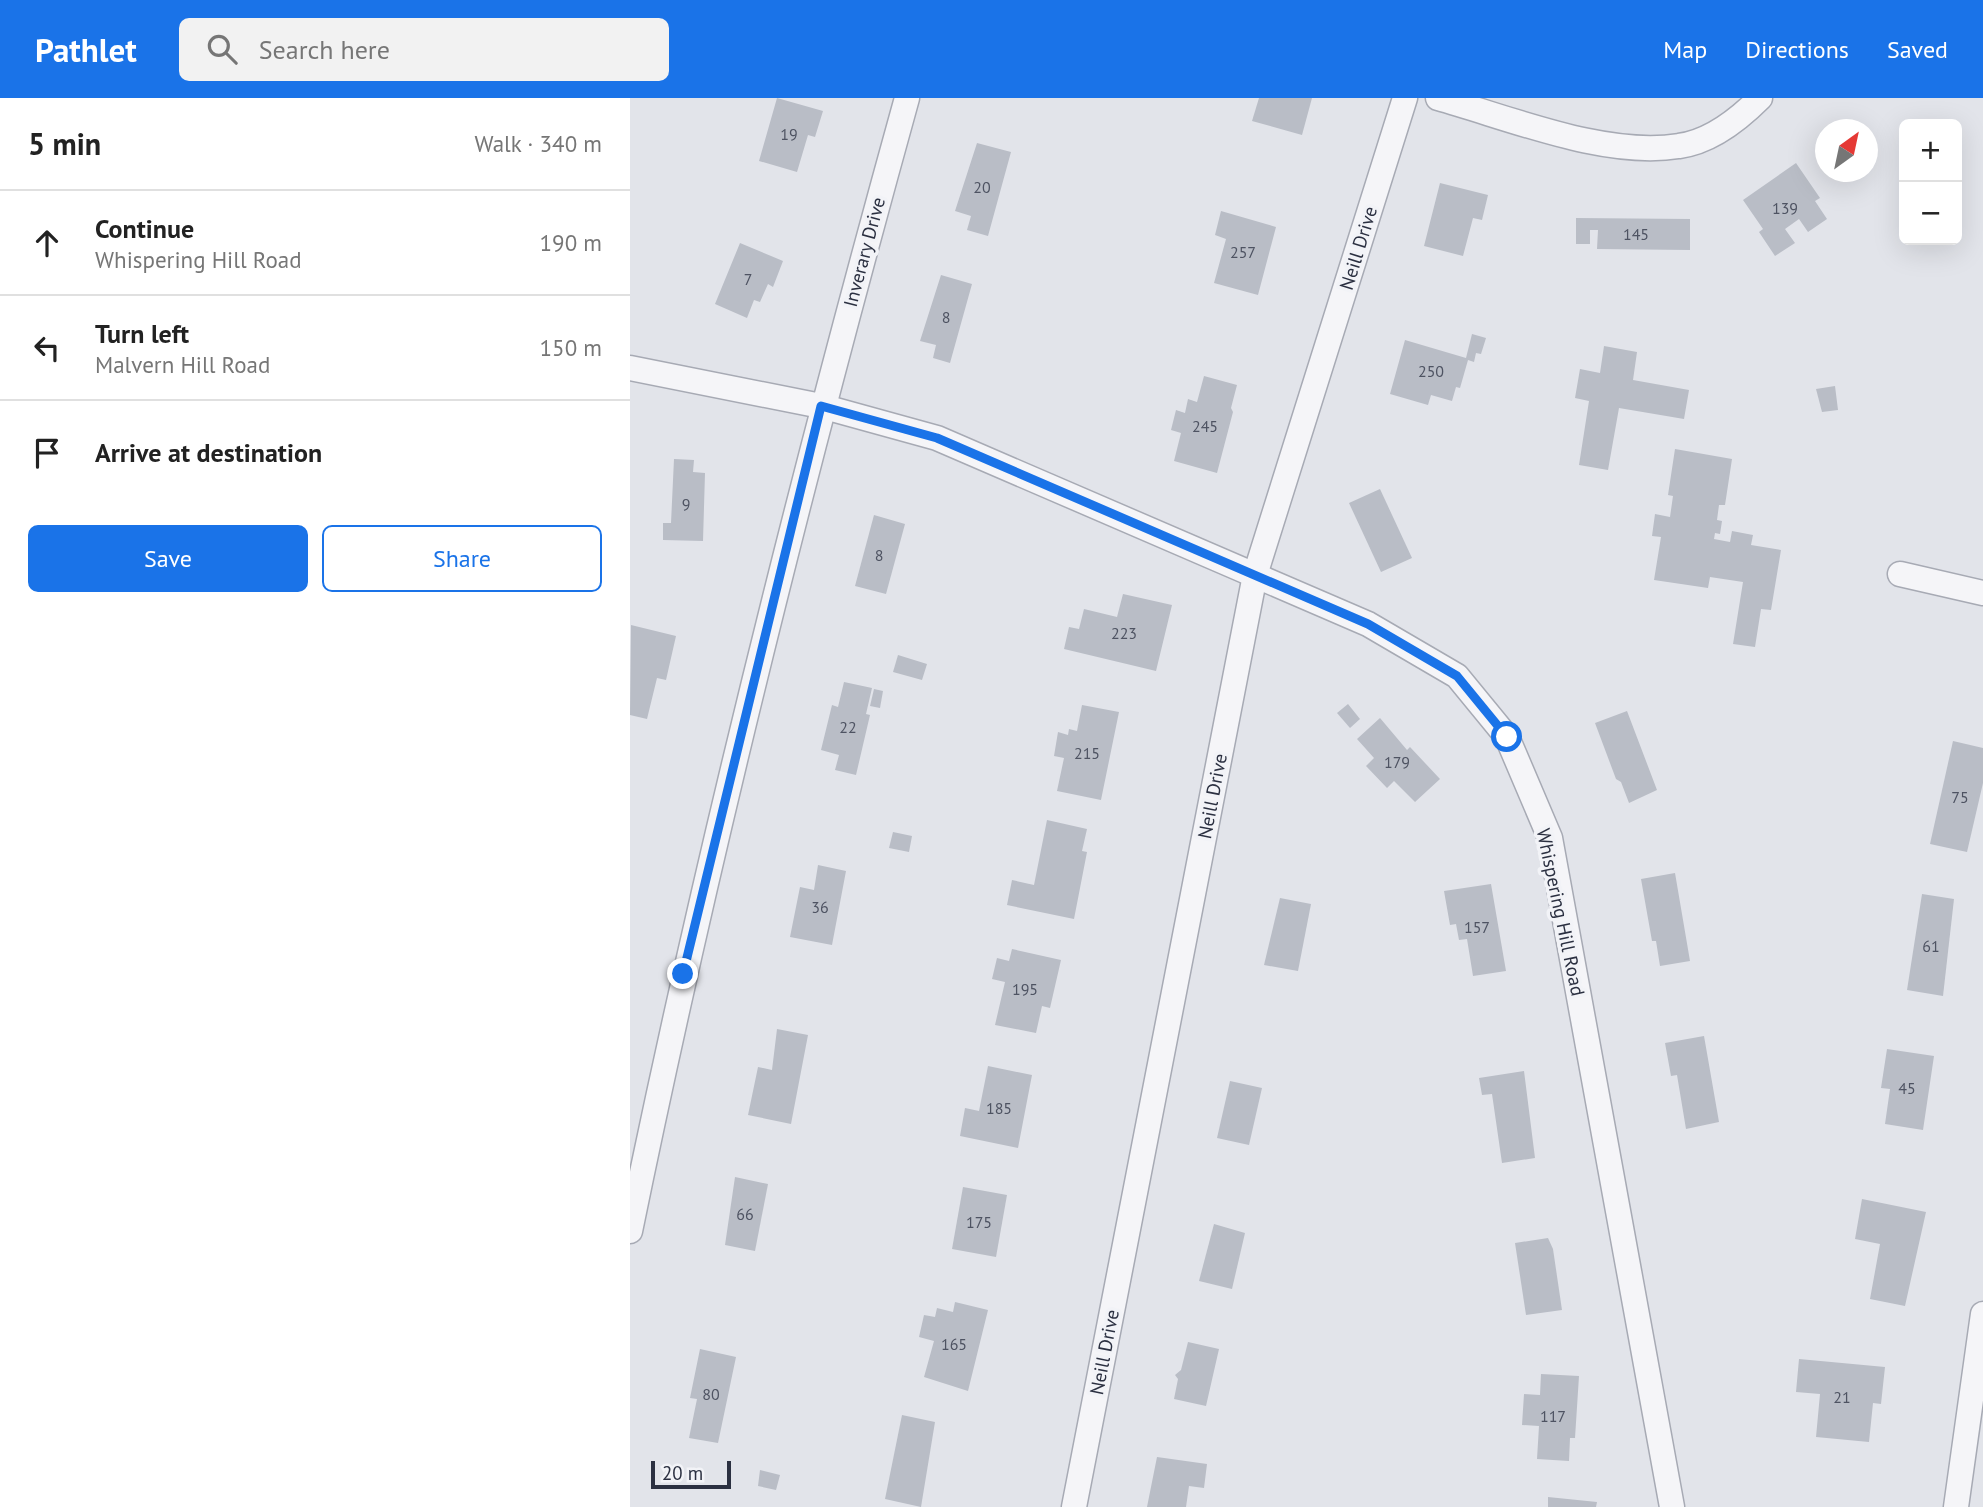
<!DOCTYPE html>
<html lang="en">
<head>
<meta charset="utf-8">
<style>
  body { margin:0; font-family:"PT Sans",sans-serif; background:#f2f2f2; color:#222 }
  .controls { position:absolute; right:21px; top:21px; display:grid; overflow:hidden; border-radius:10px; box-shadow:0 7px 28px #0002 }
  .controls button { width:63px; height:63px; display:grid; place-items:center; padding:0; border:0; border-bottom:2px solid #e0e0e0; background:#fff; color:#222; font:35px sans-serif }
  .compass { position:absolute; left:1185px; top:21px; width:63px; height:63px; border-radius:50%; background:#fff; box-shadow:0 7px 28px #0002; rotate:33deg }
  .scale { position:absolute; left:21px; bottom:18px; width:80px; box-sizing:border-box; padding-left:7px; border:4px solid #2b3041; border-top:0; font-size:19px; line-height:24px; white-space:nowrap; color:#2b3041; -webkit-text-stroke:5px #f2f3f7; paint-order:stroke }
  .stop { position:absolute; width:21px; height:21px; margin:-16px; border:5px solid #1a73e8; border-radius:50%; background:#fff }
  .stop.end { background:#1a73e8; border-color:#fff; box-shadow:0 2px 7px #0008 }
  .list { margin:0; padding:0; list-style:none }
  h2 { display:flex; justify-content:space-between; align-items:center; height:91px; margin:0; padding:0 28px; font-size:30px }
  h2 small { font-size:23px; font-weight:400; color:#767676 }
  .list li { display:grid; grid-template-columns:46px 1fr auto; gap:21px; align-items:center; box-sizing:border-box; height:105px; padding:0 28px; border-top:2px solid #e0e0e0 }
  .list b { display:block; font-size:26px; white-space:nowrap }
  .list p { margin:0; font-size:23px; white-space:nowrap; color:#767676 }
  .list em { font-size:23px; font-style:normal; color:#767676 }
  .actions { display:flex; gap:14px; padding:21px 28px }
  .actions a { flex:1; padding:16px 0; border:2px solid #1a73e8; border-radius:10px; text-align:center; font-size:24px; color:#1a73e8 }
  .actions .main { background:#1a73e8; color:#fff }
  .icon { flex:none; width:38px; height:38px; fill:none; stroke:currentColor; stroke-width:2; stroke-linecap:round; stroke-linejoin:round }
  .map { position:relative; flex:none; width:1353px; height:1409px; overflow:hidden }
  header { display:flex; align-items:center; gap:42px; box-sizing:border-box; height:98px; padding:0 35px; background:#1a73e8; color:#fff }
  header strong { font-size:33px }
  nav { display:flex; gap:38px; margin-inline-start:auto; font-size:24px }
  .search { width:490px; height:63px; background:#f2f2f2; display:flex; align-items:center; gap:18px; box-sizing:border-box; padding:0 24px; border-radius:10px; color:#767676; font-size:26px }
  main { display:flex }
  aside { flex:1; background:#fff }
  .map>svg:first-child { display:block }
  .building { fill:#b9bdc6 }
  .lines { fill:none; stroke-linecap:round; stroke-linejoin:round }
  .street-casing { stroke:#a7aab4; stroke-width:27 }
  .street { stroke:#f5f5f8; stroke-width:24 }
  .route { stroke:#1a73e8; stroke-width:9 }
  .labels { text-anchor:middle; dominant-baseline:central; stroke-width:7; stroke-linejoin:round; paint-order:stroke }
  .number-label { font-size:16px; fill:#4e5362 }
  .street-label { font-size:19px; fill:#2b3041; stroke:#f2f3f7 }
</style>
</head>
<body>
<header>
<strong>Pathlet</strong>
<div class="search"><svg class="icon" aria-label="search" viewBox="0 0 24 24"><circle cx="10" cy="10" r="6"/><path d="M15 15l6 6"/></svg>Search here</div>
<nav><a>Map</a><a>Directions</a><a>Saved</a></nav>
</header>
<main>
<aside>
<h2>5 min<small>Walk · 340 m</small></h2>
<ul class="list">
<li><svg class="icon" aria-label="ahead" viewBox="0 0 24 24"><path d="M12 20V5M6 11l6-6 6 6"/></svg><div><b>Continue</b><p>Whispering Hill Road</p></div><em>190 m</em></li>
<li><svg class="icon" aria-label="left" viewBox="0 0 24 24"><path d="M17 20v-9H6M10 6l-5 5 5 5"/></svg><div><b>Turn left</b><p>Malvern Hill Road</p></div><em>150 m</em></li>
<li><svg class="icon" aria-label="arrive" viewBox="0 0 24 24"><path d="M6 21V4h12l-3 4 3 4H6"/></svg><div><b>Arrive at destination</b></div></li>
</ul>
<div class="actions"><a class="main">Save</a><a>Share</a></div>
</aside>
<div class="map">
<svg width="1353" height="1409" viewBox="0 0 1353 1409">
  <rect width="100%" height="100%" fill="#e2e4ea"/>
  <!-- building -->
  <g class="building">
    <polygon points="147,0 193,13 185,39 178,37 167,74 129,63"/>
    <polygon points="629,0 682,0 672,37 622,23"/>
    <polygon points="347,45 381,54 358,138 337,132 341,118 325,113"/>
    <polygon points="1166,65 1190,100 1185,103 1197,121 1178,134 1169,121 1155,131 1165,145 1145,158 1129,134 1133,131 1113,102"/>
    <polygon points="810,85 858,97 852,122 843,120 833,158 794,148"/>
    <polygon points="591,113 646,129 628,197 584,185 596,141 585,137"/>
    <polygon points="946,120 1060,121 1060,152 967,151 968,132 960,132 960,146 946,146"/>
    <polygon points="110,145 153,163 143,189 138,186 130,204 124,202 117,220 85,206"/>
    <polygon points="311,177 342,186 320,265 303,260 306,247 290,243"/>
    <polygon points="842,236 856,240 851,256 846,255 844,264 838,262 830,290 826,289 822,303 801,297 798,307 760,296 775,242 836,260"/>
    <polygon points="974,248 1007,254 1003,282 1059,292 1054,321 989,310 978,372 949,367 959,303 945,300 950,271 970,275"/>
    <polygon points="574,278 607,287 601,310 603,314 587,375 544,363 551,335 541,332 546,312 555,315 558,301 567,304"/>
    <polygon points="1205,288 1208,312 1192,314 1186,291"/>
    <polygon points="1045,351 1102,361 1095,407 1089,407 1087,422 1092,423 1090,436 1085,435 1084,441 1100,444 1102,433 1123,437 1121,447 1151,452 1141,512 1131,511 1125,549 1103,546 1113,484 1080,479 1078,490 1024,482 1031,439 1022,438 1025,416 1040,419 1043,398 1038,397"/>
    <polygon points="44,361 64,362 63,374 75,375 73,443 33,442 33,425 41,425"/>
    <polygon points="750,391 782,460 751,474 719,405"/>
    <polygon points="244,417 275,426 256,496 225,488"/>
    <polygon points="493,496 542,507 526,573 434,551 439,529 449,531 454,511 487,519"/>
    <polygon points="1,527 46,538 36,582 27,580 17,621 0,617"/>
    <polygon points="268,557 297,566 292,582 263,574"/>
    <polygon points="214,584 242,590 236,616 240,617 226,677 205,672 209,657 191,652 202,607 208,609"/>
    <polygon points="244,591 253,593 250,610 240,608"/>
    <polygon points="718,606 730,621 720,630 707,615"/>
    <polygon points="452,607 489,614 471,702 427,693 434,660 424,658 428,634 438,637 439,631 447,633"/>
    <polygon points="997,613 1027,692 999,705 991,684 986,681 965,625"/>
    <polygon points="750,620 777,652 780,649 810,681 785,704 764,683 757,690 736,668 744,660 727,641"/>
    <polygon points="1323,643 1353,650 1353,685 1337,754 1300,746"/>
    <polygon points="417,722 457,731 452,753 457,754 444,821 377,807 382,782 404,787"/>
    <polygon points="263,734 282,738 279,754 259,750"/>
    <polygon points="188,767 216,773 202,847 160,839 170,789 184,792"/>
    <polygon points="1045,775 1060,863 1030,868 1026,843 1022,843 1011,781"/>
    <polygon points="861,786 876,873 843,878 837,841 829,842 826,826 820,827 814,793"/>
    <polygon points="1292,796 1324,801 1313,898 1277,892"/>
    <polygon points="650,800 681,806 668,873 634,867"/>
    <polygon points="382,851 431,862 420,910 412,908 406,935 365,927 375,884 362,881 367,860 379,863"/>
    <polygon points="147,931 178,937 161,1026 118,1017 128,969 142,972"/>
    <polygon points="1074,938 1089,1024 1056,1031 1047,977 1041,978 1035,945"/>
    <polygon points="1257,951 1304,958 1293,1032 1255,1026 1260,991 1251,990"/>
    <polygon points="358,968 402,977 388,1050 330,1038 335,1010 349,1013"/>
    <polygon points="894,973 905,1060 872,1065 862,996 852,997 849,980"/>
    <polygon points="600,983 632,990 619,1047 587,1040"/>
    <polygon points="105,1079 138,1086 125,1153 95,1147"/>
    <polygon points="333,1089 377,1097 366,1159 322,1151"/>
    <polygon points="1232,1101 1296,1114 1275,1208 1240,1201 1250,1146 1225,1141"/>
    <polygon points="584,1126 615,1135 602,1191 569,1183"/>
    <polygon points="918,1140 923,1151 932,1212 896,1217 885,1145"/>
    <polygon points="325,1204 358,1212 338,1293 294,1279 304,1243 289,1239 294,1217 305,1219 307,1210 323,1214"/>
    <polygon points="558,1244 589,1251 576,1308 544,1301 548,1281 545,1277 551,1272"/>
    <polygon points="70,1251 106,1259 88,1345 59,1340 67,1301 60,1300"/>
    <polygon points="1169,1261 1255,1269 1251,1306 1243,1305 1239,1344 1186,1339 1190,1296 1166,1294"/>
    <polygon points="911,1276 949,1278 945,1340 940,1340 939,1363 907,1361 909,1328 892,1327 894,1296 910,1297"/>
    <polygon points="272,1317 305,1324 291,1409 255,1401"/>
    <polygon points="527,1359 577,1366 574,1390 559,1388 556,1409 517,1409"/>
    <polygon points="130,1372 150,1377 146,1392 128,1388"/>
    <polygon points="918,1399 967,1404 966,1409 918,1409"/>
  </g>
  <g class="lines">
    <defs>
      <g id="street">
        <path d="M808,0C880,20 975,60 1049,48C1080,44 1109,21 1130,0"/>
        <polyline points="0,270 191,308 307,340 738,526 827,578 877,639 920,740 1042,1409"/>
        <polyline points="1270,476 1353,495"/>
        <path d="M0,1133C78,752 173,375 277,0"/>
        <polyline points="444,1409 625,477 775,0"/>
        <polyline points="1326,1409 1353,1216"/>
      </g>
    </defs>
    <!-- street casing -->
    <use href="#street" class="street-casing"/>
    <!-- street -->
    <use href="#street" class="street"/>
  </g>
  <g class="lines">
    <!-- route -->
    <polyline class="route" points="53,876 191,308 307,340 738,526 827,578 877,639"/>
  </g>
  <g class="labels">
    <!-- number labels -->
    <g class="number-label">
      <text x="159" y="36">19</text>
      <text x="352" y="89">20</text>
      <text x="1155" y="110">139</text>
      <text x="1006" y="136">145</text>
      <text x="613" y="154">257</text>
      <text x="118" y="181">7</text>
      <text x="316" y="219">8</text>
      <text x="801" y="273">250</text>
      <text x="575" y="328">245</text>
      <text x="56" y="406">9</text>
      <text x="249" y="457">8</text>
      <text x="494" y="535">223</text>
      <text x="218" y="629">22</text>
      <text x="457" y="655">215</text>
      <text x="767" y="664">179</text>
      <text x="1330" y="699">75</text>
      <text x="190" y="809">36</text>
      <text x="847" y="829">157</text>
      <text x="1301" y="848">61</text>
      <text x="395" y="891">195</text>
      <text x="1277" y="990">45</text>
      <text x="369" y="1010">185</text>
      <text x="115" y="1116">66</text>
      <text x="349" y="1124">175</text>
      <text x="324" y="1246">165</text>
      <text x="81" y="1296">80</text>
      <text x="1212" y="1299">21</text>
      <text x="923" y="1318">117</text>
    </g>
    <!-- street labels -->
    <g class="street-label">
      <text transform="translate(728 150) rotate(-73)">Neill Drive</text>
      <text transform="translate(234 154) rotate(-75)">Inverary Drive</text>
      <text transform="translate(582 698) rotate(-79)">Neill Drive</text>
      <text transform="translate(931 814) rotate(78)">Whispering Hill Road</text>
      <text transform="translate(474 1254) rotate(-79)">Neill Drive</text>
    </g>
  </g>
</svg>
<div class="controls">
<button>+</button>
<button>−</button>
</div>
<svg class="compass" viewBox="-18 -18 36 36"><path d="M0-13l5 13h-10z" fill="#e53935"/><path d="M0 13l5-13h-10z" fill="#767676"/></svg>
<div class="scale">20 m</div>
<div class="stop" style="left:877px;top:639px"></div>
<div class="stop end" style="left:53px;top:876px"></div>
</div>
</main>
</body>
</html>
